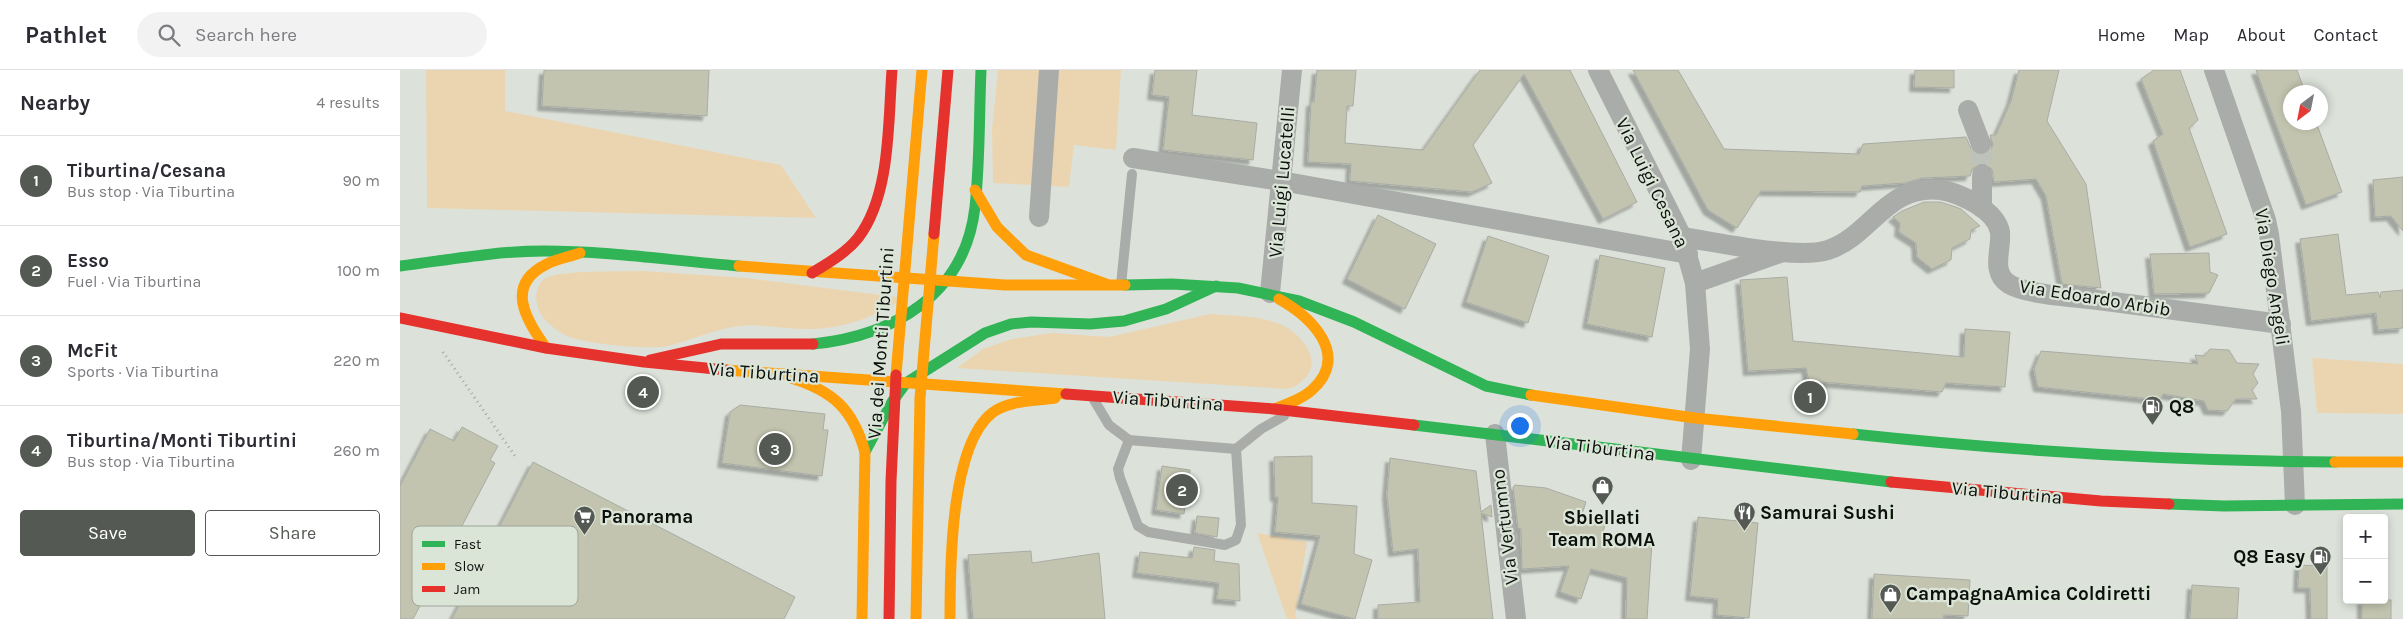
<!DOCTYPE html>
<html lang="en">
<head>
<meta charset="utf-8">
<style>
  body { margin:0; font-family:Karla,sans-serif; background:#f2f2f3; color:#2b2b33 }
  .controls { position:absolute; right:15px; bottom:15px; display:grid; overflow:hidden; border-radius:5px; box-shadow:0 2px 8px #0003 }
  .controls button { width:45px; height:45px; display:grid; place-items:center; padding:0; border:0; border-bottom:1px solid #e1e1e2; background:#fff; color:#2b2b33; font:25px sans-serif }
  .compass { position:absolute; left:1883px; top:15px; width:45px; height:45px; border-radius:50%; background:#fff; box-shadow:0 2px 8px #0003; rotate:212deg }
  .you { position:absolute; left:1119px; top:355px; width:18px; height:18px; margin:-12px; border:4px solid #fff; border-radius:50%; background:#1a73e8; box-shadow:0 0 0 8px #1a73e833 }
  .badge { display:grid; place-items:center; width:32px; height:32px; border-radius:50%; background:#555953; color:#fff; font-size:16px; font-weight:700 }
  .pin { position:absolute; translate:-50% -50%; border:2px solid #fff; box-shadow:0 1px 5px #0006 }
  .list { margin:0; padding:0; list-style:none }
  h2 { display:flex; justify-content:space-between; align-items:center; height:65px; margin:0; padding:0 20px; font-size:21px }
  h2 small { font-size:16px; font-weight:400; color:#7c7c81 }
  .list li { display:grid; grid-template-columns:32px 1fr auto; gap:15px; align-items:center; box-sizing:border-box; height:90px; padding:0 20px; border-top:1px solid #e1e1e2 }
  .list b { display:block; font-size:19px; white-space:nowrap }
  .list p { margin:0; font-size:16px; white-space:nowrap; color:#7c7c81 }
  .list em { font-size:16px; font-style:normal; color:#7c7c81 }
  .actions { display:flex; gap:10px; padding:15px 20px }
  .actions a { flex:1; padding:11px 0; border:1px solid #555953; border-radius:5px; text-align:center; font-size:18px; color:#555953 }
  .actions .main { background:#555953; color:#fff }
  .icon { flex:none; width:28px; height:28px; fill:none; stroke:currentColor; stroke-width:2; stroke-linecap:round; stroke-linejoin:round }
  .map { position:relative; flex:none; width:2003px; height:549px; overflow:hidden }
  header { display:flex; align-items:center; gap:30px; box-sizing:border-box; height:70px; padding:0 25px; background:#fff; border-bottom:1px solid #e1e1e2 }
  header strong { font-size:24px }
  nav { display:flex; gap:28px; margin-inline-start:auto; font-size:18px }
  .search { width:350px; height:45px; background:#f2f2f3; display:flex; align-items:center; gap:12px; box-sizing:border-box; padding:0 18px; border-radius:28px; color:#7c7c81; font-size:19px }
  main { display:flex }
  aside { flex:1; background:#fff }
  .map>svg:first-child { display:block }
  .green { fill:#ebd5b1 }
  .building { fill:#c2c4af; stroke:#a9aca5; filter:url(#shadow) }
  .lines { fill:none; stroke-linecap:round; stroke-linejoin:round }
  .street-tunnel { stroke:#bdc2bb; stroke-width:20; stroke-dasharray:20 10; stroke-linecap:butt }
  .path { stroke:#a4a6a4; stroke-width:3; stroke-dasharray:1 4; stroke-linecap:butt }
  .lane { stroke:#aaacaa; stroke-width:10 }
  .street { stroke:#aaacaa; stroke-width:20 }
  .fast { stroke:#30b455; stroke-width:11 }
  .slow { stroke:#ff9f0a; stroke-width:11 }
  .jam { stroke:#e5322d; stroke-width:11 }
  .slow-bridge { stroke:#ff9f0a; stroke-width:11 }
  .jam-bridge { stroke:#e5322d; stroke-width:11 }
  .labels { text-anchor:middle; dominant-baseline:central; stroke-width:4.5; stroke-linejoin:round; paint-order:stroke }
  .street-label { font-size:19px; fill:#0c0f0b; stroke:#dbe5d7 }
  .poi-label { font-size:19px; font-weight:bold; fill:#0c0f0b; stroke:#dbe5d7; text-anchor:start }
  .key { fill:#dbe5d7; stroke:#9da59a; stroke-width:1 }
  .key-label { font-size:14px; fill:#0c0f0b }
</style>
</head>
<body>
<header>
<strong>Pathlet</strong>
<div class="search"><svg class="icon" aria-label="search" viewBox="0 0 24 24"><circle cx="10" cy="10" r="6"/><path d="M15 15l6 6"/></svg>Search here</div>
<nav><a>Home</a><a>Map</a><a>About</a><a>Contact</a></nav>
</header>
<main>
<aside>
<h2>Nearby<small>4 results</small></h2>
<ul class="list">
<li><span class="badge">1</span><div><b>Tiburtina/Cesana</b><p>Bus stop · Via Tiburtina</p></div><em>90 m</em></li>
<li><span class="badge">2</span><div><b>Esso</b><p>Fuel · Via Tiburtina</p></div><em>100 m</em></li>
<li><span class="badge">3</span><div><b>McFit</b><p>Sports · Via Tiburtina</p></div><em>220 m</em></li>
<li><span class="badge">4</span><div><b>Tiburtina/Monti Tiburtini</b><p>Bus stop · Via Tiburtina</p></div><em>260 m</em></li>
</ul>
<div class="actions"><a class="main">Save</a><a>Share</a></div>
</aside>
<div class="map">
<svg width="2003" height="549" viewBox="0 0 2003 549">
  <defs>
    <filter id="shadow"><feDropShadow dx="-4.5" dy="4.5" stdDeviation="1" flood-color="#0004"/></filter>
  </defs>
  <rect width="100%" height="100%" fill="#dce2da"/>
  <!-- green -->
  <g class="green">
    <polygon points="26,0 105,0 105,41 381,95 416,148 27,138"/>
    <polygon points="598,0 721,0 716,80 674,75 669,117 593,113 592,60"/>
    <path d="M244,201L346,208L504,228C477,246 446,258 413,259C389,260 365,254 341,256C317,258 292,270 268,276C249,280 185,274 167,266C155,260 139,248 137,234C135,225 137,216 143,210C154,199 226,202 244,201Z"/>
    <path d="M810,244C833,246 860,245 882,255C902,264 925,293 902,311C896,316 894,318 886,319L557,298L583,279L611,269L652,263L709,267Z"/>
    <polygon points="1912,288 2003,294 2003,344 1917,343"/>
    <polygon points="857,463 907,472 895,547 899,549 887,549"/>
  </g>
  <!-- building -->
  <g class="building">
    <polygon points="144,0 309,0 307,46 142,36"/>
    <polygon points="755,0 797,0 792,45 857,53 853,90 763,80 769,27 752,25"/>
    <polygon points="917,0 956,0 953,36 947,36 945,73 1023,80 1080,0 1170,0 1237,132 1203,149 1124,4 1073,75 1092,113 1072,122 950,111 951,94 908,92 911,32 914,32"/>
    <polygon points="1233,0 1278,0 1324,79 1459,84 1463,74 1566,67 1573,83 1580,86 1590,81 1593,75 1590,65 1596,65 1611,31 1619,0 1659,0 1647,51 1686,114 1701,218 1662,214 1646,126 1636,109 1594,112 1592,99 1582,93 1572,99 1570,106 1522,108 1505,113 1462,116 1460,122 1361,121 1337,158 1308,140"/>
    <polygon points="1515,0 1554,0 1554,18 1514,17"/>
    <polygon points="1754,0 1780,0 1798,50 1789,58 1827,164 1790,177 1753,71 1763,64 1741,9"/>
    <polygon points="1856,0 1897,0 1905,22 1890,22 1890,52 1916,52 1942,122 1906,135"/>
    <polygon points="2003,107 2003,161 1991,146 1975,147 1973,110"/>
    <polygon points="1524,132 1540,132 1553,136 1561,139 1580,156 1571,160 1570,169 1552,178 1551,190 1532,199 1517,187 1516,173 1499,162 1500,153 1493,147 1502,141"/>
    <polygon points="978,145 1036,174 1005,239 947,209"/>
    <polygon points="1938,164 1946,225 1978,222 1980,228 1981,222 2003,220 2003,258 1978,260 1976,243 1911,251 1900,169"/>
    <polygon points="1088,166 1149,186 1128,253 1066,232"/>
    <polygon points="1809,183 1810,202 1818,205 1809,223 1754,224 1750,184"/>
    <polygon points="1200,185 1265,198 1252,267 1187,254"/>
    <polygon points="1387,207 1393,271 1564,287 1565,259 1610,262 1605,317 1546,313 1542,322 1409,311 1406,298 1348,301 1340,210"/>
    <polygon points="1810,279 1829,280 1837,293 1859,294 1853,304 1858,313 1852,320 1857,329 1836,329 1827,341 1808,340 1804,331 1763,324 1760,330 1638,317 1634,299 1641,281 1798,294 1795,285 1804,286"/>
    <polygon points="340,335 425,344 423,360 428,360 422,406 322,393 330,342"/>
    <polygon points="62,357 98,376 90,390 95,393 13,549 0,549 0,416 30,359 54,371"/>
    <polygon points="912,386 912,433 957,436 954,484 972,490 955,549 901,534 920,466 875,462 878,427 875,427 874,387"/>
    <polygon points="990,388 1076,401 1081,442 1091,435 1092,447 1081,443 1093,549 978,549 978,535 1020,532 1018,479 993,482 987,425"/>
    <polygon points="133,392 395,527 384,549 52,549"/>
    <polygon points="762,396 790,400 784,444 756,440"/>
    <polygon points="1115,415 1146,418 1186,432 1182,444 1206,452 1203,462 1226,473 1252,472 1247,549 1226,549 1227,508 1191,499 1181,529 1160,522 1169,496 1122,499 1121,459 1118,458 1113,417"/>
    <polygon points="797,446 819,448 817,467 795,463"/>
    <polygon points="1298,447 1358,453 1349,548 1317,545 1318,529 1290,526"/>
    <polygon points="794,477 815,480 814,491 839,494 840,531 817,529 819,513 737,503 740,482 792,488"/>
    <polygon points="631,481 632,493 699,483 705,549 573,549 568,485"/>
    <polygon points="1899,495 1927,496 1927,549 1911,549 1910,518 1898,518"/>
    <polygon points="1474,504 1570,510 1568,546 1544,545 1543,549 1472,549"/>
    <polygon points="1792,515 1839,518 1837,549 1790,549"/>
    <rect x="1962" y="530" width="29" height="19"/>
  </g>
  <g class="lines">
    <!-- street-tunnel -->
    <polyline class="street-tunnel" points="1581,74 1582,105"/>
    <!-- path -->
    <polyline class="path" points="43,282 115,386"/>
    <!-- lane -->
    <g class="lane">
      <polyline points="721,215 732,104"/>
      <polyline points="694,330 709,355 729,370 836,379 861,359 884,346"/>
      <polyline points="729,370 718,399 720,408 738,456 748,462 825,475 836,470 841,455 836,379"/>
    </g>
    <!-- street -->
    <g class="street">
      <polyline points="1198,0 1282,167 1295,213 1300,279 1291,390"/>
      <polyline points="1814,0 1866,150 1869,164 1891,341 1895,435"/>
      <polyline points="1568,40 1581,74"/>
      <polyline points="733,88 881,111 1288,184"/>
      <polyline points="1582,138 1582,105"/>
      <polyline points="639,147 649,0"/>
      <path d="M1282,167C1317,172 1397,190 1428,180C1471,166 1487,113 1541,120C1560,123 1596,140 1600,162C1602,179 1590,202 1609,214C1625,224 1670,227 1690,229C1754,237 1818,246 1881,254"/>
      <polyline points="1295,213 1380,183"/>
      <polyline points="870,223 892,0"/>
      <polyline points="1095,364 1116,549"/>
    </g>
    <!-- fast -->
    <g class="fast">
      <path d="M0,196C48,190 96,181 144,181C210,181 274,191 339,196"/>
      <polyline points="725,215 772,214 838,218 899,231 954,252 1086,316 1131,325"/>
      <path d="M413,274C493,266 565,225 575,137C580,92 579,45 581,0"/>
      <polyline points="1014,355 1491,412"/>
      <path d="M1453,364C1613,381 1774,391 1935,392"/>
      <polyline points="465,382 492,332 506,313 585,263 611,254 631,252 690,254 724,251 766,239 816,216"/>
      <polyline points="1769,434 1824,436 2003,434"/>
    </g>
    <!-- slow -->
    <g class="slow">
      <polyline points="575,120 597,157 626,185 706,214"/>
      <polyline points="339,196 605,215 725,215"/>
      <path d="M146,278C126,249 104,215 147,194C157,189 169,187 180,183"/>
      <polyline points="326,300 666,324"/>
      <path d="M391,308C433,321 453,339 465,382L462,549"/>
      <polyline points="1131,325 1295,348 1453,364"/>
      <path d="M874,339C887,334 902,329 912,320C951,285 911,247 879,229"/>
      <polyline points="1935,392 2003,392"/>
      <path d="M550,549C550,499 550,376 592,343C608,330 636,331 655,328"/>
    </g>
    <!-- jam -->
    <g class="jam">
      <path d="M412,203C428,193 446,183 458,168C491,125 488,52 492,0"/>
      <polyline points="0,248 146,278 244,292 326,300"/>
      <polyline points="250,290 321,274 413,274"/>
      <polyline points="666,324 874,339 1014,355"/>
      <polyline points="1491,412 1701,431 1769,434"/>
    </g>
    <!-- slow-bridge -->
    <g class="slow-bridge">
      <polyline points="496,305 522,0"/>
      <polyline points="516,549 520,328 534,164"/>
    </g>
    <!-- jam-bridge -->
    <g class="jam-bridge">
      <polyline points="534,164 548,0"/>
      <polyline points="489,549 491,411 496,305"/>
    </g>
  </g>
  <!-- icons -->
  <defs>
    <symbol id="fuel-pin" viewBox="-11 -11 22 30"><path d="M0 17L-7.5 6A9.5 9.5 0 1 1 7.5 6Z" fill="#555953" stroke="#dbe5d7"/><path d="M-5.5-6h7V0h2V4h1.3V-2.5L3-4.5l.8-.8L6-3V5H2.5V1h-1V6h-7ZM-4.2-4.7v3.2H.2V-4.7Z" fill="#fff"/></symbol>
    <symbol id="shop-pin" viewBox="-11 -11 22 30"><path d="M0 17L-7.5 6A9.5 9.5 0 1 1 7.5 6Z" fill="#555953" stroke="#dbe5d7"/><path d="M-5-2.5h2.3a2.7 3.5 0 0 1 5.4 0H5L5.5 6h-11ZM-1.5-2.5h3a1.5 2.3 0 0 0-3 0Z" fill="#fff"/></symbol>
    <symbol id="restaurant-pin" viewBox="-11 -11 22 30"><path d="M0 17L-7.5 6A9.5 9.5 0 1 1 7.5 6Z" fill="#555953" stroke="#dbe5d7"/><path d="M-5-6h1v4h1v-4h1v4h1v-4h1v5L-1.5 .5V6h-2V.5L-5-1ZM5-6V6H3V1.5H1.5Q1.5-4 5-6Z" fill="#fff"/></symbol>
    <symbol id="supermarket-pin" viewBox="-11 -11 22 30"><path d="M0 17L-7.5 6A9.5 9.5 0 1 1 7.5 6Z" fill="#555953" stroke="#dbe5d7"/><path d="M-6-5.5h2.5l.6 2H6L4.5 2H-2.5L-4.4-4H-6ZM-1.5 3.2a1.3 1.3 0 1 0 .1 0ZM3 3.2a1.3 1.3 0 1 0 .1 0Z" fill="#fff"/></symbol>
  </defs>
  <g fill-rule="evenodd">
    <use href="#fuel-pin" x="1740" y="324" width="25" height="34"/>
    <use href="#shop-pin" x="1190" y="404" width="25" height="34"/>
    <use href="#restaurant-pin" x="1332" y="430" width="25" height="34"/>
    <use href="#supermarket-pin" x="172" y="434" width="25" height="34"/>
    <use href="#fuel-pin" x="1908" y="474" width="25" height="34"/>
    <use href="#shop-pin" x="1478" y="512" width="25" height="34"/>
  </g>
  <g class="labels">
    <!-- street labels -->
    <g class="street-label">
      <text transform="translate(882 112) rotate(-85)">Via Luigi Lucatelli</text>
      <text transform="translate(1252 113) rotate(64)">Via Luigi Cesana</text>
      <text transform="translate(1872 207) rotate(81)">Via Diego Angeli</text>
      <text transform="translate(1695 228) rotate(9)">Via Edoardo Arbib</text>
      <text transform="translate(481 273) rotate(-86)">Via dei Monti Tiburtini</text>
      <text transform="translate(364 303) rotate(4)">Via Tiburtina</text>
      <text transform="translate(768 331) rotate(4)">Via Tiburtina</text>
      <text transform="translate(1200 378) rotate(7)">Via Tiburtina</text>
      <text transform="translate(1607 423) rotate(5)">Via Tiburtina</text>
      <text transform="translate(1105 457) rotate(-97)">Via Vertumno</text>
    </g>
    <!-- poi labels -->
    <g class="poi-label">
      <text x="1769" y="337">Q8</text>
      <text x="1360" y="443">Samurai Sushi</text>
      <text x="201" y="447">Panorama</text>
      <text x="1202" y="448" text-anchor="middle">Sbiellati<tspan x="1202" dy="22">Team ROMA</tspan></text>
      <text x="1905" y="487" text-anchor="end">Q8 Easy</text>
      <text x="1506" y="524">CampagnaAmica Coldiretti</text>
    </g>
  </g>
  <!-- legend -->
  <rect x="12" y="456" width="166" height="80" rx="8" class="key"/>
  <rect x="22" y="471" width="23" height="6" fill="#30b455"/>
  <rect x="22" y="493" width="23" height="7" fill="#ff9f0a"/>
  <rect x="22" y="516" width="23" height="6" fill="#e5322d"/>
  <g class="key-label">
    <text x="54" y="479">Fast</text>
    <text x="54" y="501">Slow</text>
    <text x="54" y="524">Jam</text>
  </g>
</svg>
<div class="controls">
<button>+</button>
<button>−</button>
</div>
<svg class="compass" viewBox="-18 -18 36 36"><path d="M0-13l5 13h-10z" fill="#e53935"/><path d="M0 13l5-13h-10z" fill="#7c7c81"/></svg>
<div class="you"></div>
<div class="pin badge" style="left:1410px;top:327px">1</div>
<div class="pin badge" style="left:782px;top:420px">2</div>
<div class="pin badge" style="left:375px;top:379px">3</div>
<div class="pin badge" style="left:243px;top:322px">4</div>
</div>
</main>
</body>
</html>
